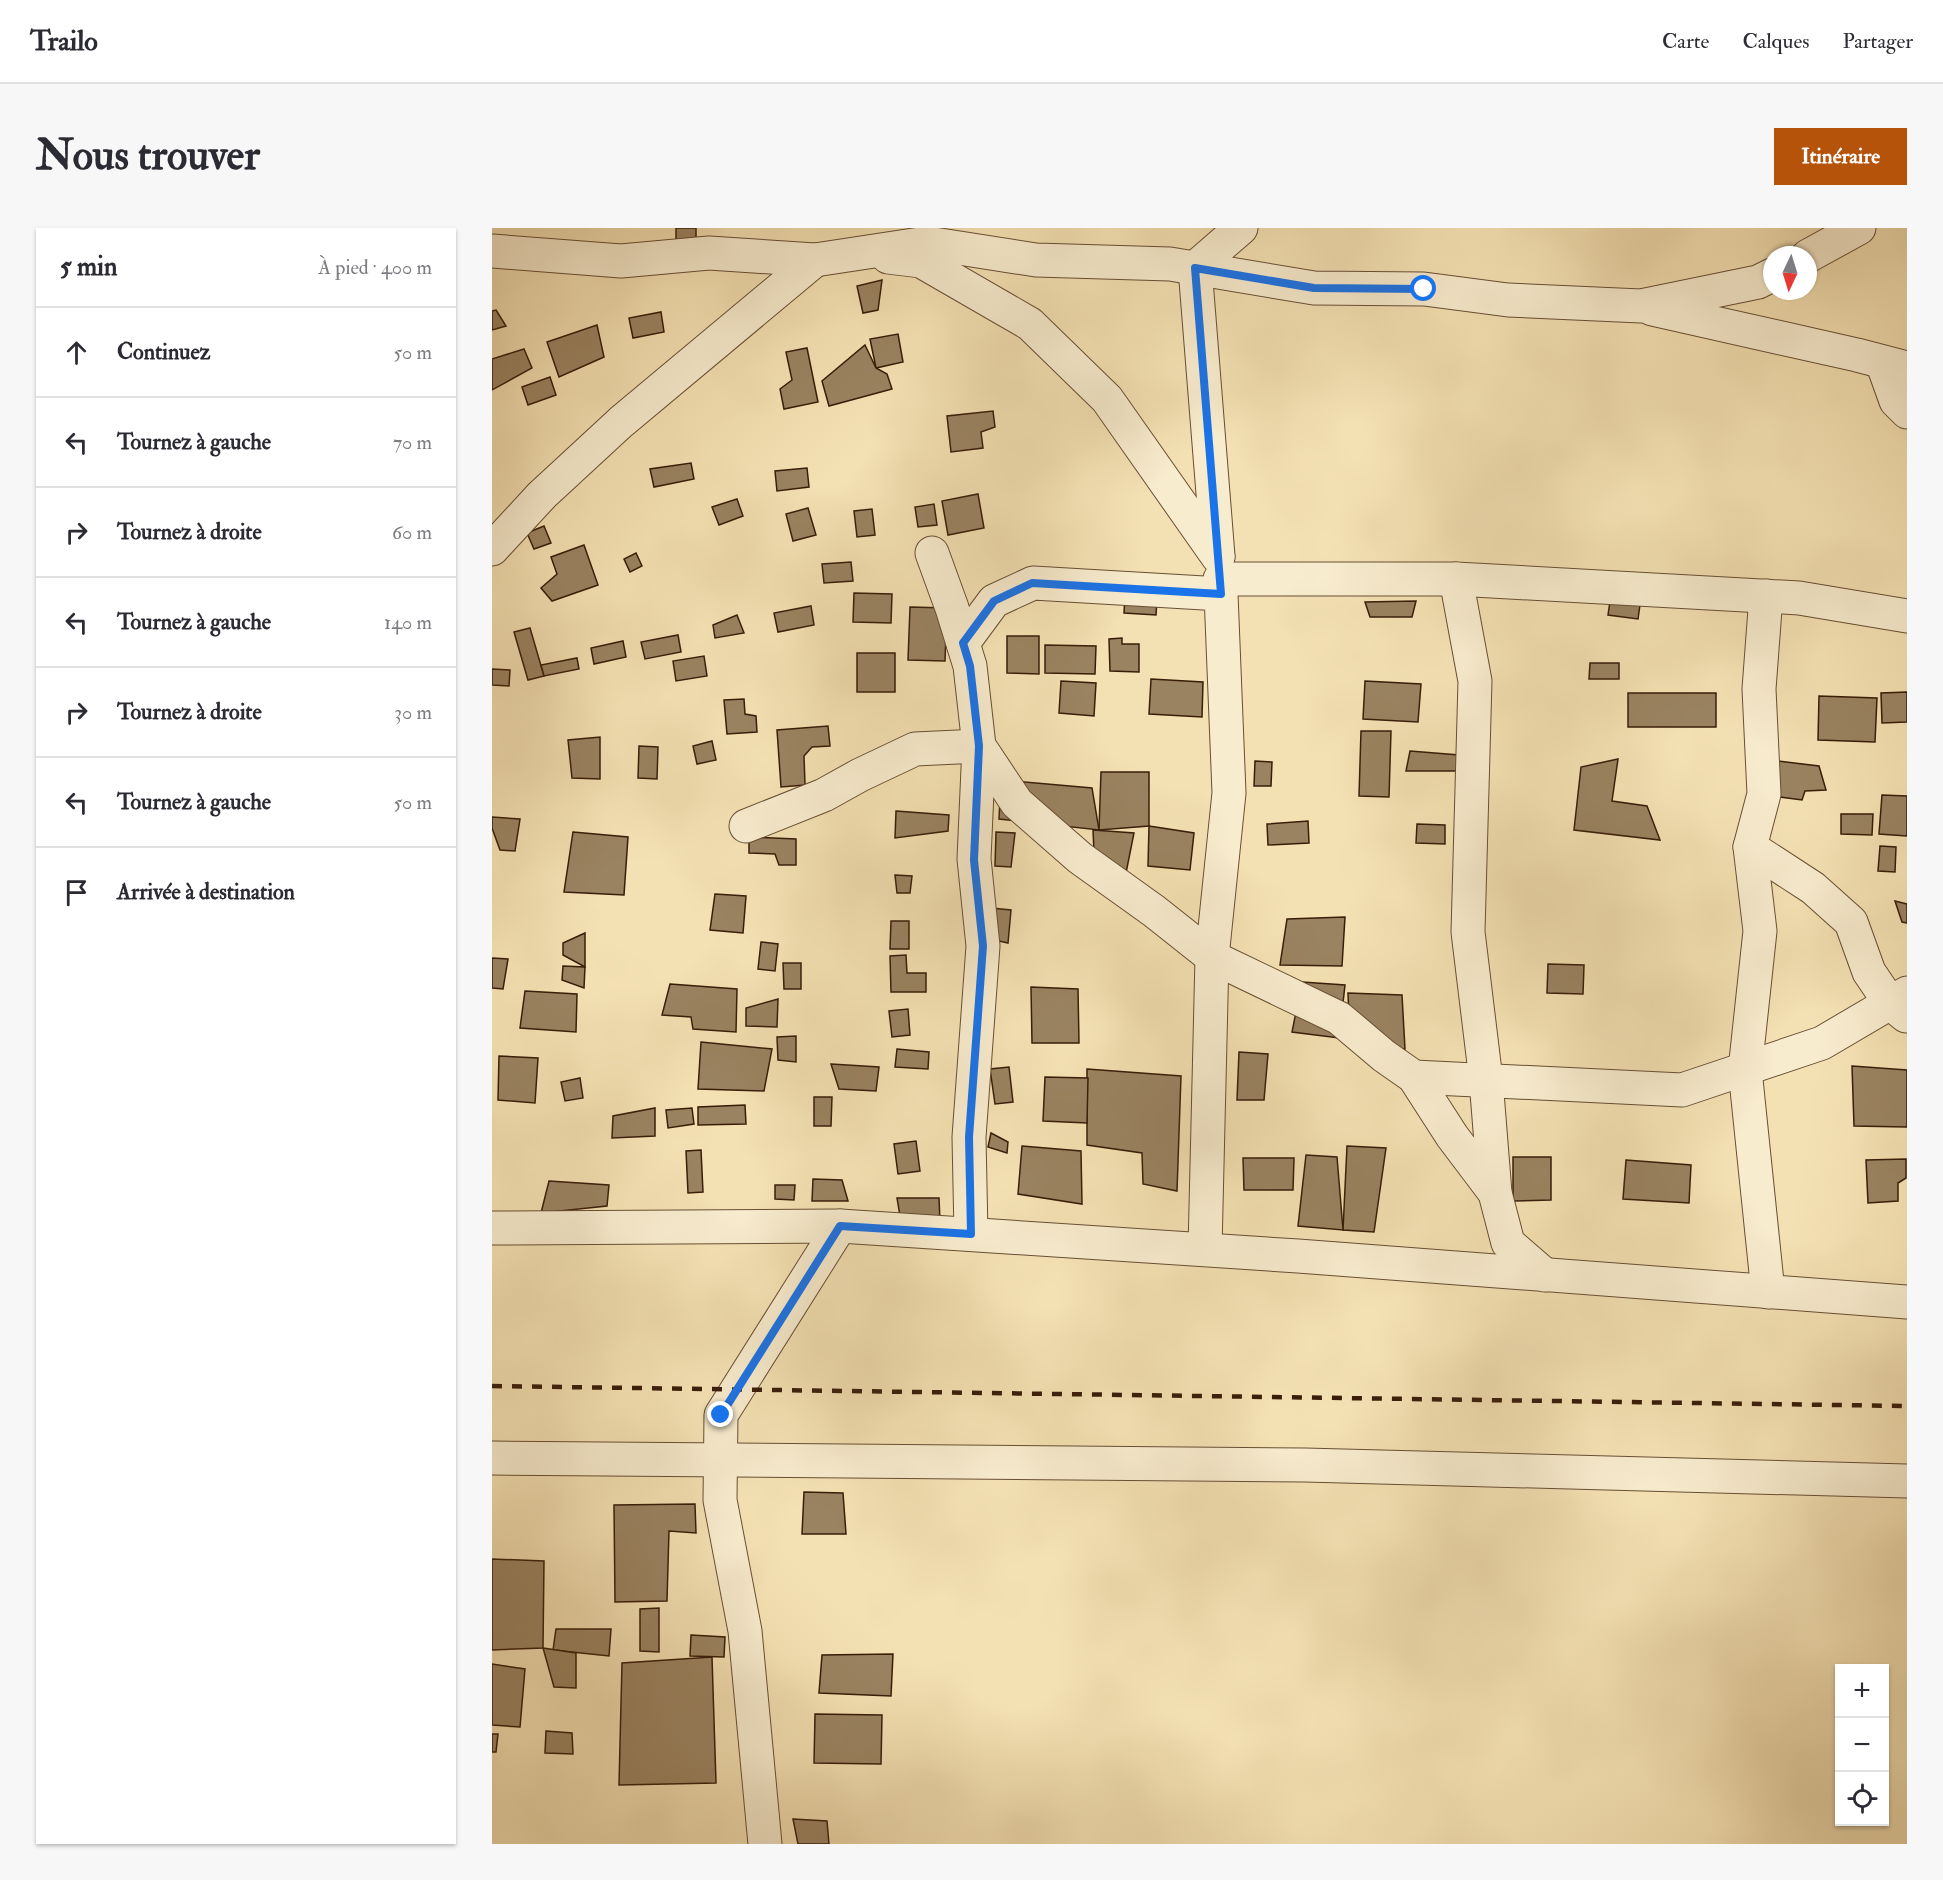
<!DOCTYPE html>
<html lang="fr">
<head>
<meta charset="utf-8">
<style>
  body { margin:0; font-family:"IM FELL Double Pica",serif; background:#f7f7f7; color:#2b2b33 }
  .controls { position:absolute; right:18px; bottom:18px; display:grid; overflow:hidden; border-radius:0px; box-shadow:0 2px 4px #0004 }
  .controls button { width:54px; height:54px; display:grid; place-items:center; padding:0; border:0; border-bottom:2px solid #e1e1e2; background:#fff; color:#2b2b33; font:30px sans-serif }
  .compass { position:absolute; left:1271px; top:18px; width:54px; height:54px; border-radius:50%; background:#fff; box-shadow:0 2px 4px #0004; rotate:184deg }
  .stop { position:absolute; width:18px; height:18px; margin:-14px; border:4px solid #1a73e8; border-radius:50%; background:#fff }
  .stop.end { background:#1a73e8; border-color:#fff; box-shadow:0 2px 6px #0008 }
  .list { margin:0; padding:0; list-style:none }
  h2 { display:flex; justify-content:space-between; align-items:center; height:78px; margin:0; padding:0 24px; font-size:26px }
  h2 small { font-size:20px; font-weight:400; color:#7c7c81 }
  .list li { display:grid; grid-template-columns:39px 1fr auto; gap:18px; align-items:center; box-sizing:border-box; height:90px; padding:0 24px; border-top:2px solid #e1e1e2 }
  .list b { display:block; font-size:22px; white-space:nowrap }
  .list em { font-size:20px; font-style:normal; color:#7c7c81 }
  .icon { flex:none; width:33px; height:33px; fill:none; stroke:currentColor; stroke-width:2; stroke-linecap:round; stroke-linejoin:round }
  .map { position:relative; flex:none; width:1415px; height:1616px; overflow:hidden; border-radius:0px }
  header { display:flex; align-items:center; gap:36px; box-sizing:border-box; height:84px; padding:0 30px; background:#fff; border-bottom:2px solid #e1e1e2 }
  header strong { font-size:28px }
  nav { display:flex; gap:33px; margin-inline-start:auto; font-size:21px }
  .intro { display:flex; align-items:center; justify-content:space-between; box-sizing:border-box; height:144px; padding:0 36px }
  h1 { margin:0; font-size:42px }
  .button { padding:15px 27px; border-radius:0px; background:#b45309; color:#fff; font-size:21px; font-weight:700 }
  main { display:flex; gap:36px; padding:0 36px }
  aside { flex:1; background:#fff; border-radius:0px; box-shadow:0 2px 4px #0004 }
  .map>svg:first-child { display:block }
  .building { fill:#9a8361; stroke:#391d09; stroke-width:1.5 }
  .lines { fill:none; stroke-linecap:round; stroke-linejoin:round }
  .minor-casing { stroke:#684e34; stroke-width:35 }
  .minor { stroke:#f8ecce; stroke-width:33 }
  .rail { stroke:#391d09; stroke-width:4.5; stroke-dasharray:10 10; stroke-linecap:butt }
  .route { stroke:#1a73e8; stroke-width:8 }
</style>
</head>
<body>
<header>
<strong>Trailo</strong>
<nav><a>Carte</a><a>Calques</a><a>Partager</a></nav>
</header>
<div class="intro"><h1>Nous trouver</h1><a class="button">Itinéraire</a></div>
<main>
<aside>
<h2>5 min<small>À pied · 400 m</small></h2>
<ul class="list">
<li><svg class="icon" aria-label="ahead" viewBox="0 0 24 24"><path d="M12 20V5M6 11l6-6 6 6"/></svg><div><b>Continuez</b></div><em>50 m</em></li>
<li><svg class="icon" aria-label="left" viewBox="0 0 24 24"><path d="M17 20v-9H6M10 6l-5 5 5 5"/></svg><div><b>Tournez à gauche</b></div><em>70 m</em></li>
<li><svg class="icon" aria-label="right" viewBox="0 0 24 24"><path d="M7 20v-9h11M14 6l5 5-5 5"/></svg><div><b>Tournez à droite</b></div><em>60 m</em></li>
<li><svg class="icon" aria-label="left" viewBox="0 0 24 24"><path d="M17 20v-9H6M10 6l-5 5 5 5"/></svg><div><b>Tournez à gauche</b></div><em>140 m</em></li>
<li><svg class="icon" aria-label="right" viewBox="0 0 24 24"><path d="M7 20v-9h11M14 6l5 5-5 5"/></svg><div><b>Tournez à droite</b></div><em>30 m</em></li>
<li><svg class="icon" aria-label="left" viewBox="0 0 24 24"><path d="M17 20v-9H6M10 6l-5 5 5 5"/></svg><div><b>Tournez à gauche</b></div><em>50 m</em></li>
<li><svg class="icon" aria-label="arrive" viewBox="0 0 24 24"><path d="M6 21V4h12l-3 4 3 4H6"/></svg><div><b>Arrivée à destination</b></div></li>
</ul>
</aside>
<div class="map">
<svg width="1415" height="1616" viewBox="0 0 1415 1616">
  <rect width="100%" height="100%" fill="#f4e1b3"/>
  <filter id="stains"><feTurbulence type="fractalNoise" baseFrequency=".00333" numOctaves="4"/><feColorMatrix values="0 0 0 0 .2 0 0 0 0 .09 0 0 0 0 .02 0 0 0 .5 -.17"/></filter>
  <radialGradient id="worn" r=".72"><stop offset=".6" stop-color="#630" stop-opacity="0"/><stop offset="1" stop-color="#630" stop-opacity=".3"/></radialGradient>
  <!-- building -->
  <g class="building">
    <polygon points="184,0 204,0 204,15 184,14"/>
    <polygon points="390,52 386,82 371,85 365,58"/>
    <polygon points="4,82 14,98 0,102 0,83"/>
    <polygon points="169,84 172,104 141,110 137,90"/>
    <polygon points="105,97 112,129 67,149 55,114"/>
    <polygon points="406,106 411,134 384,140 378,111"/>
    <polygon points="373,117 384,140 395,146 400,161 337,178 330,153"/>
    <polygon points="315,120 326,174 292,181 288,161 300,152 294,124"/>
    <polygon points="32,121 40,140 0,162 0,131"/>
    <polygon points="58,149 64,167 36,177 30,159"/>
    <polygon points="501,183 503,199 489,204 491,220 459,224 455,188"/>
    <polygon points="199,235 202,251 162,259 158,241"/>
    <polygon points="315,240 317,259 285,263 283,243"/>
    <polygon points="486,266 492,300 456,307 450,273"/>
    <polygon points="245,271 251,288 227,297 220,279"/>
    <polygon points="442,276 445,297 426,299 423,279"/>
    <polygon points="316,280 324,307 301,313 294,286"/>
    <polygon points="380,281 383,307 365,309 362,283"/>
    <polygon points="52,298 59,315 42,321 35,305"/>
    <polygon points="92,317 106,357 60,373 49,360 65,346 59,329"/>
    <polygon points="144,325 150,338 138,344 132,331"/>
    <polygon points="359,334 361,353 332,355 330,336"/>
    <polygon points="362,365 400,366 399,395 361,394"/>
    <polygon points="1119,366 1149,370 1146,391 1116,387"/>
    <polygon points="633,368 665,370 664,387 632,385"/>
    <polygon points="924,373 920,389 878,389 873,374"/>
    <polygon points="319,378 322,397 286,404 282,385"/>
    <polygon points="418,379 455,380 453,433 416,432"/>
    <polygon points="245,387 252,405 223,410 221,397"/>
    <polygon points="38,400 52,448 36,452 22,404"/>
    <polygon points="186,407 189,424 153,431 149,414"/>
    <polygon points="515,408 547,408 547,446 515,445"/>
    <polygon points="630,410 630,416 647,416 647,444 618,443 617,411"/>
    <polygon points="131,413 134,429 102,436 99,420"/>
    <polygon points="553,417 604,418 603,446 553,445"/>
    <rect x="365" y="425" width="38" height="39"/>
    <polygon points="212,428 215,448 184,453 181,433"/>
    <polygon points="85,430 87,441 52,448 49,437"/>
    <polygon points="1098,435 1127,435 1127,451 1097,451"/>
    <polygon points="0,441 18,442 17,458 0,457"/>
    <polygon points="659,451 711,454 710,489 657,486"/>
    <polygon points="569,453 604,455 602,488 567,485"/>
    <polygon points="873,453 929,456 926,494 871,491"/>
    <polygon points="1415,464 1415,494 1390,495 1389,465"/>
    <rect x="1136" y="465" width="88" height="34"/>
    <polygon points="1327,468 1385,470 1383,514 1326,512"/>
    <polygon points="252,471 253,486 264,488 265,504 235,506 232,472"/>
    <polygon points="336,498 338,518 320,519 312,528 313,557 289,559 285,502"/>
    <polygon points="869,503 899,503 897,569 867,568"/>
    <polygon points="108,509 108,551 80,550 76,512"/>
    <polygon points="220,513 224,532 205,536 201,518"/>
    <polygon points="147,518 166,519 165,551 146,550"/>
    <polygon points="918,523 967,527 966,543 914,543"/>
    <polygon points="1126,531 1120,573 1155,578 1168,612 1082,602 1089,539"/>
    <polygon points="763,533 780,534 779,558 762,558"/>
    <polygon points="1286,533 1327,538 1334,562 1313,563 1310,572 1288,569"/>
    <polygon points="609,544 657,544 657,598 607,602"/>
    <polygon points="509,552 600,560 607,602 507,591"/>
    <polygon points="1390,567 1415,568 1415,608 1387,606"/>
    <polygon points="404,583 457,587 456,603 403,610"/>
    <polygon points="1349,586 1381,586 1380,607 1349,606"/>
    <polygon points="0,589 28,591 23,623 8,622 0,600"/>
    <polygon points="816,593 817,615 776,617 775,596"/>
    <polygon points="925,596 953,597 953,616 924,615"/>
    <polygon points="657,598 702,605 698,642 656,638"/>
    <polygon points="601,602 642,605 634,645 602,624"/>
    <polygon points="81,604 136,609 132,667 72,664"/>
    <polygon points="504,604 523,605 519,639 503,638"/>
    <polygon points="257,609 304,611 304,637 287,637 283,626 257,625"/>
    <polygon points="1388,618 1404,619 1403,644 1386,643"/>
    <polygon points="403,647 420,648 418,665 405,665"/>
    <polygon points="223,666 254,668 251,705 218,702"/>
    <polygon points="1403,673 1415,676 1415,695 1410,694"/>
    <polygon points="499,680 519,682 516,715 502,712"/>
    <polygon points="853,689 850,738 788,737 795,691"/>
    <polygon points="399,693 417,693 417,721 398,721"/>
    <polygon points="93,705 93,739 71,727 71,715"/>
    <polygon points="269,714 286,716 283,743 266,741"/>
    <polygon points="414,727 415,745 434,745 434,764 399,764 398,728"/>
    <polygon points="0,730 16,731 11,761 0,760"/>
    <polygon points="291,735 309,735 309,761 292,761"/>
    <polygon points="1056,736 1092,737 1091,766 1055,765"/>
    <polygon points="71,738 93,739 92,760 70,752"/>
    <polygon points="810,754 853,757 847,810 800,804"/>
    <polygon points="178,756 245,761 244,804 201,801 199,789 170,787"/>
    <polygon points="539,759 586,761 587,815 540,815"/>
    <polygon points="33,763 85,766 84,804 28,800"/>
    <polygon points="856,765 910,767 913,821 858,819"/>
    <polygon points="286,771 285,799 254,798 254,780"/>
    <polygon points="416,781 418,807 400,809 397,783"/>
    <polygon points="304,808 304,834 286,832 285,809"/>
    <polygon points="209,814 280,821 272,863 206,861"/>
    <polygon points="405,821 437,824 436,841 403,839"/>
    <polygon points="747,824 776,826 772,872 745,872"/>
    <polygon points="7,828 46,830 43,875 6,872"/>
    <polygon points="339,836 387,839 384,863 347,861"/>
    <polygon points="1360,838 1415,842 1415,899 1362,898"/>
    <polygon points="517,839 521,874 503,876 498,841"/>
    <polygon points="595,841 689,848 685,963 651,956 650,925 595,917"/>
    <polygon points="553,849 596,850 595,895 551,893"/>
    <polygon points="88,850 91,870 73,873 69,854"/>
    <polygon points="322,869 340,869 339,898 322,898"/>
    <polygon points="253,877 254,896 206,897 206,879"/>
    <polygon points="163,880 163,908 120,910 121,888"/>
    <polygon points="200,880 202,896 176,900 174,882"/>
    <polygon points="499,905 516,914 515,925 496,919"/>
    <polygon points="424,913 428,943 406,946 402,916"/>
    <polygon points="530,918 589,923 590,976 526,966"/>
    <polygon points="855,918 894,920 882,1004 851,1002"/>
    <polygon points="209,922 211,964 196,965 194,923"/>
    <polygon points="814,927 845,929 851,1002 806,998"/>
    <polygon points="1021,929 1059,929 1059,972 1021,973"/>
    <polygon points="751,930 802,930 801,962 752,962"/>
    <polygon points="1414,931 1414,950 1406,955 1406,973 1376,975 1374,932"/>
    <polygon points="1134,932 1199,937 1197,975 1131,971"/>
    <polygon points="321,951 350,952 356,973 320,973"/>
    <polygon points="57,953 117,957 115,978 49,985"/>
    <polygon points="283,957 303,957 302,972 283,971"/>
    <polygon points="405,970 447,970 448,994 409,994"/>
    <polygon points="312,1264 351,1265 354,1306 310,1306"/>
    <polygon points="203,1276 204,1305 177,1303 175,1373 123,1374 122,1277"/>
    <polygon points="0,1331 52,1333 51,1420 0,1422"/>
    <polygon points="167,1380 167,1424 148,1423 148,1381"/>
    <polygon points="64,1401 119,1401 117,1428 61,1422"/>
    <polygon points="199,1407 233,1409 232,1429 198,1428"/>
    <polygon points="51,1420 84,1425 84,1460 62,1459"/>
    <polygon points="401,1426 399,1468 327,1465 330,1427"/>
    <polygon points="220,1429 224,1555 127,1557 130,1435"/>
    <polygon points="0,1436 33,1441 28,1499 0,1497"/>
    <polygon points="323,1486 390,1487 389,1536 322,1535"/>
    <polygon points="54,1503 80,1505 81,1526 53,1525"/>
    <polygon points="0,1506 6,1506 4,1524 0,1524"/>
    <polygon points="301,1591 335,1593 337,1616 306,1616"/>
  </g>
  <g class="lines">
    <defs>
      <g id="minor">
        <polyline points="0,23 129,33 217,25 323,32 435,15 544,32 678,36 822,60 932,61 1016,72 1149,78 1266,54 1280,47"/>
        <polyline points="1316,28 1367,0"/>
        <polyline points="396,29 429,33 538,96 615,171 726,329"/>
        <polyline points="1160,81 1365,127 1415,140"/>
        <polyline points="1390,134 1404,173 1415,184"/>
        <polyline points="0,321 50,267 129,194 323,32"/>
        <polyline points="440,325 460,380 478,438 487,518 482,631 491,718 477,909 479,1006"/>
        <polyline points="726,328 703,40 749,0"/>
        <polyline points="728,351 964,351 1307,370 1415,388"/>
        <polyline points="964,351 983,453 976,704 994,852 1003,965"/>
        <polyline points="1274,368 1267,461 1272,566 1258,619 1268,703 1253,842 1276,1064"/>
        <polyline points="471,415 502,373 541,355 729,366 737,565 720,729 713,1021"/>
        <polyline points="254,598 332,567 368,547 423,521 487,518 525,575 588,630 662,683 720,729 847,790 892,828 922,849 960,908 1003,965 1016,1015 1053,1047"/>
        <polyline points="1258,619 1321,660 1359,694 1377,744 1398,775 1414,788"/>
        <polyline points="922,849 1190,862 1330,815 1415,765"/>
        <polyline points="0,1000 348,998 806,1028 1415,1074"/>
        <polyline points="0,1230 813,1237 1415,1253"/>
        <polyline points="273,1616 253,1403 228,1272 229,1187 348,998"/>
      </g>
    </defs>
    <!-- minor casing -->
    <use href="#minor" class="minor-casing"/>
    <!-- minor -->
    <use href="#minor" class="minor"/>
    <!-- rail -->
    <polyline class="rail" points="0,1158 1415,1178"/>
  </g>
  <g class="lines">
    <!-- route -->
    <polyline class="route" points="229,1187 348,998 479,1006 477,909 491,718 482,632 487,518 478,438 471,415 502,373 540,355 729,366 703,40 822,60 932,61"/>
  </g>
  <rect width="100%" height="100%" filter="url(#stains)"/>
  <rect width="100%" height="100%" fill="url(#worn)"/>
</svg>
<div class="controls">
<button>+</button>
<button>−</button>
<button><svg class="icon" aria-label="locate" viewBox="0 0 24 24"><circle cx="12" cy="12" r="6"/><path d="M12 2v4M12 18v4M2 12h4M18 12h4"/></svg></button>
</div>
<svg class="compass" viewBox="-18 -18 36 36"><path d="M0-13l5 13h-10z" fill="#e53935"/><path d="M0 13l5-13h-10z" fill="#7c7c81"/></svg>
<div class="stop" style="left:932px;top:61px"></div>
<div class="stop end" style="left:229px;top:1187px"></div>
</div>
</main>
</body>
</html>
